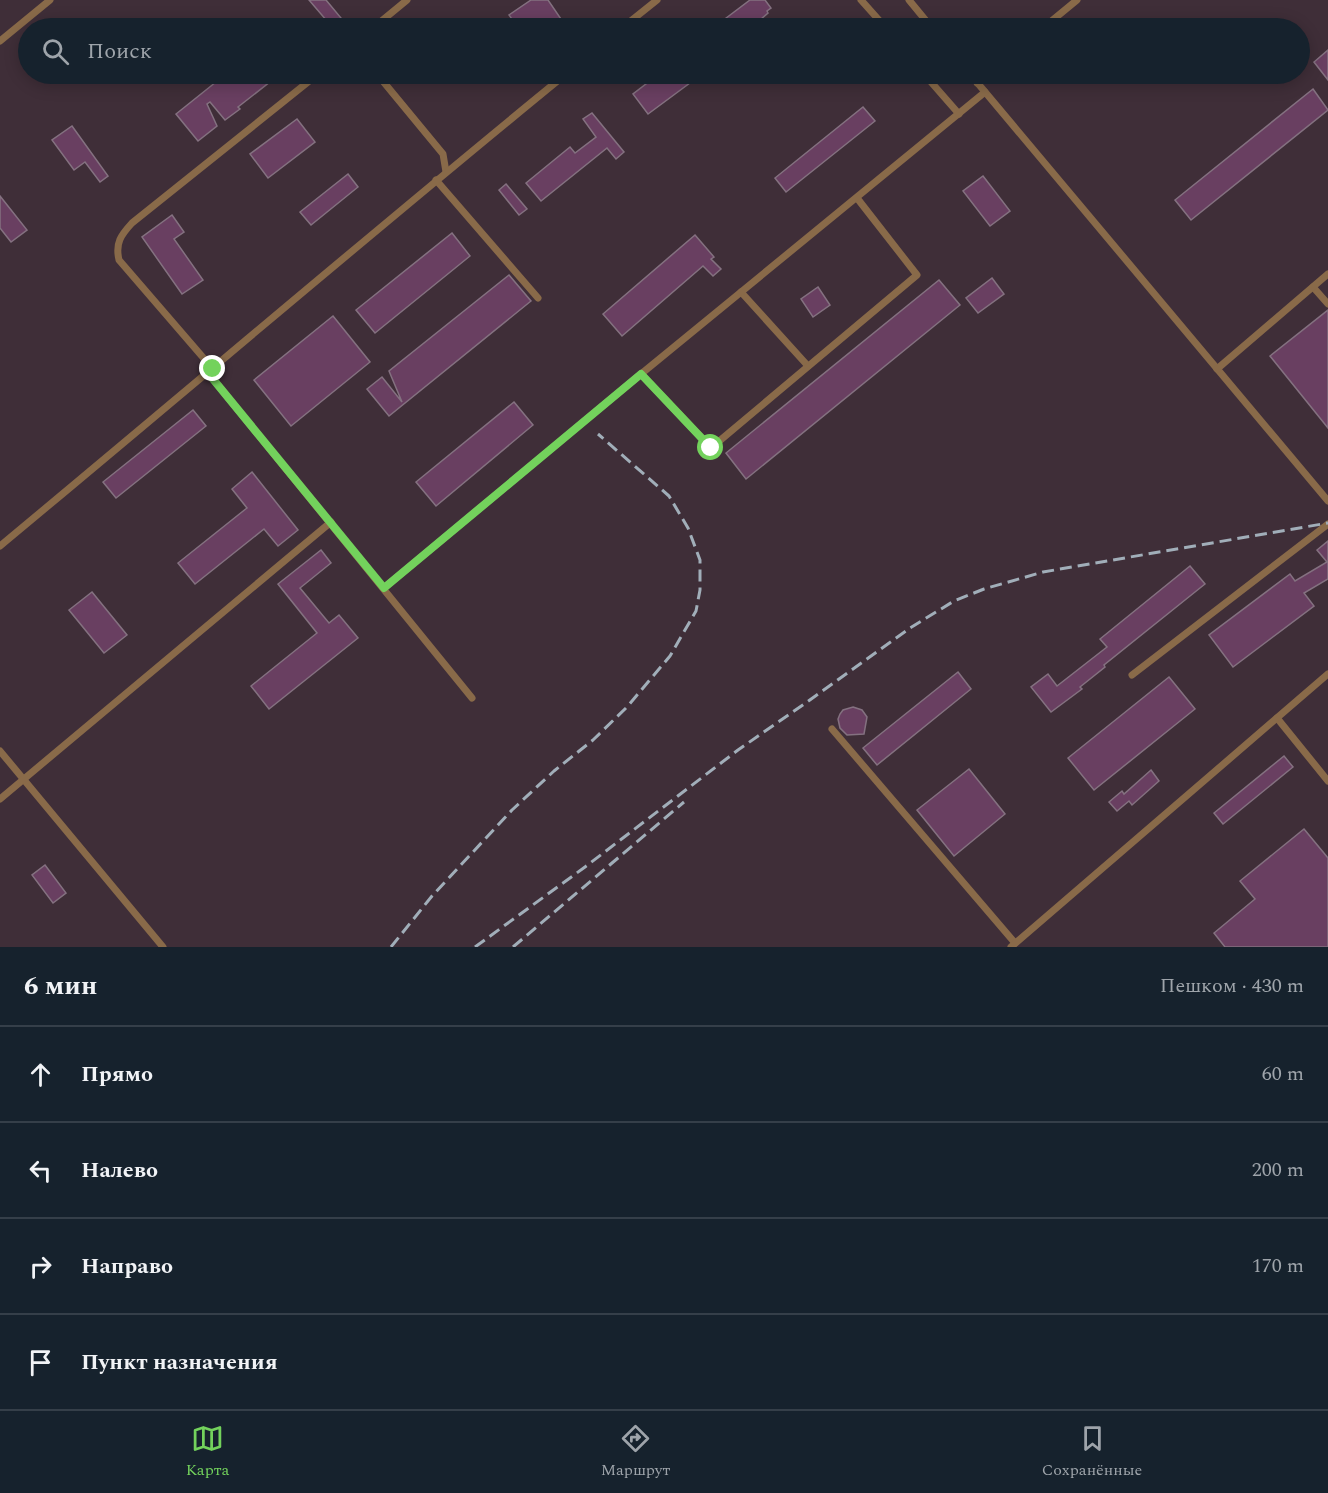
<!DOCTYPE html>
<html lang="ru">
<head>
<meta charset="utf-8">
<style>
  body { margin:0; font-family:Spectral,serif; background:#232f39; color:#f1f3f6 }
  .stop { position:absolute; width:18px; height:18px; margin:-14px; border:4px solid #73d25c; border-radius:50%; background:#fff }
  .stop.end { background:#73d25c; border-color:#fff; box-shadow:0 2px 6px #0008 }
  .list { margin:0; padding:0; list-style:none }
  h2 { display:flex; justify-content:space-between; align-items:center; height:78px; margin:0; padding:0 24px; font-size:26px }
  h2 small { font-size:20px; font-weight:400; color:#9ea4aa }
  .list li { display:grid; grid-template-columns:39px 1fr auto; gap:18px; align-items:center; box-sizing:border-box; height:96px; padding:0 24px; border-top:2px solid #353f49 }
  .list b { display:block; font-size:22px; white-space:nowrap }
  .list em { font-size:20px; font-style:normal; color:#9ea4aa }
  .icon { flex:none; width:33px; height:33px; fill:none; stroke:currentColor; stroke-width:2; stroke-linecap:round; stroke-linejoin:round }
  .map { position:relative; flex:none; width:1328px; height:947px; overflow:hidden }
  .search { position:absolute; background:#16222d; box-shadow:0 3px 15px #0003; left:18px; right:18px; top:18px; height:66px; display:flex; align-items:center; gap:15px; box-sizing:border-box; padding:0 21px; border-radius:33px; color:#9ea4aa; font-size:22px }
  .sheet { height:462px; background:#16222d }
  nav { display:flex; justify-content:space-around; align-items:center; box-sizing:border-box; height:84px; border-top:2px solid #353f49; background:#16222d; font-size:16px; color:#9ea4aa }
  nav a { display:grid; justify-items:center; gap:3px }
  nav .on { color:#73d25c }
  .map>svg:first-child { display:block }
  .industrial { fill:#3f2e38; fill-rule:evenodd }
  .building { fill:#693f61; stroke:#847180; stroke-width:1.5 }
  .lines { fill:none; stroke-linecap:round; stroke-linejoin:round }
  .service { stroke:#896a49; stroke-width:7 }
  .rail { stroke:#a1aeb9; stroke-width:3; stroke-dasharray:12 6; stroke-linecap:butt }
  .route { stroke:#73d25c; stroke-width:8 }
</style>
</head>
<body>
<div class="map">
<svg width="1328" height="947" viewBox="0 0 1328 947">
  <rect width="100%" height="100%" fill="#1d2e3c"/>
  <!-- industrial -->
  <path class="industrial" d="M0,0H1328V947H0ZM28,28H1300V74H28Z"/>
  <!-- building -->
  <g class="building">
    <polygon points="309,0 326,0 346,24 340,28 333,28"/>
    <polygon points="531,0 548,0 561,19 547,28 518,28 509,15"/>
    <polygon points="750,0 765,0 771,8 767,11 768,13 761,19 764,22 755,28 713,28"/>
    <polygon points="1328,50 1328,80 1314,62"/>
    <polygon points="226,74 280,74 238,107 240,109 225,120 210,102 207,104 217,126 198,141 176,114"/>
    <polygon points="659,74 702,74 648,114 633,94"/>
    <polygon points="1313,89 1328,110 1191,220 1175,200"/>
    <polygon points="863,107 875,121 786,192 775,178"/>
    <polygon points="592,113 624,152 616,159 607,148 541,201 526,183 570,147 575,153 596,137 583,119"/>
    <polygon points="297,119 315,142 268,178 250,154"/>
    <polygon points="72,126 108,176 100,182 85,162 74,170 52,140"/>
    <polygon points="348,174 358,187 311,225 300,212"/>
    <polygon points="983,176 1010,211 990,226 963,191"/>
    <polygon points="506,184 527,209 519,215 499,190"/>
    <polygon points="0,196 27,230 11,242 0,228"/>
    <polygon points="172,215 184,232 174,239 203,280 182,294 142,237"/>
    <polygon points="452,233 470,256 375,333 356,310"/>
    <polygon points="695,235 714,257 711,259 721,269 713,276 703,266 622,336 603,314"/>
    <polygon points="509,275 531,301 389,416 367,389 382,377 402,402 389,371"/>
    <polygon points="992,278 1004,294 978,313 966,298"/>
    <polygon points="939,280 960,305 746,479 726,453"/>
    <polygon points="818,287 830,305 813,317 801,299"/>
    <polygon points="1328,310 1328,428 1270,356"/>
    <polygon points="333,316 370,362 291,426 254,380"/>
    <polygon points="514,402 533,425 436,506 416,482"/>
    <polygon points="193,410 206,426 116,498 103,482"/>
    <polygon points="252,472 298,530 278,546 264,529 195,584 178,563 247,508 232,489"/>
    <polygon points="1328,541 1328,579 1304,593 1314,606 1233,667 1209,635 1290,574 1295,581 1327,562 1317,550"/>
    <polygon points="321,550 331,563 300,588 329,623 339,615 358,638 269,709 251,686 317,633 278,584"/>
    <polygon points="1190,566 1205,584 1104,665 1105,667 1080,687 1082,689 1051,712 1031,687 1048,674 1057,686 1107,647 1100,639"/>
    <polygon points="92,592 127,635 104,653 69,610"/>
    <polygon points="958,672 971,689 877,765 863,748"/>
    <polygon points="1169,677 1195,709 1094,790 1068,758"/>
    <polygon points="853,707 862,710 867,717 864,734 847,735 840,728 838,719 840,714 843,710"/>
    <polygon points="1284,756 1293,767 1223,824 1214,813"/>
    <polygon points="969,769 1005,814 954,856 917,810"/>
    <polygon points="1151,770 1159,781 1132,805 1129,801 1117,811 1109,802 1122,791 1124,794"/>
    <polygon points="1304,829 1328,858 1328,947 1225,947 1214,933 1255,899 1240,881"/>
    <polygon points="45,865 66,893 53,903 32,875"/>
  </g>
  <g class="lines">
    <!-- service -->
    <g class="service">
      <polyline points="861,0 886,28"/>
      <polyline points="909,0 932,28"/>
      <polyline points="373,28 407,0"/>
      <polyline points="622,28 657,0"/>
      <polyline points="1043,28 1077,0"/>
      <polyline points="0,41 50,0"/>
      <polyline points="377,74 443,154 446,172"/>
      <polyline points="924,74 959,114"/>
      <polyline points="970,74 1328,501"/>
      <polyline points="977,83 988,74"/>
      <polyline points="436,180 538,298"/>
      <polyline points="1313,287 1328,304"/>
      <polyline points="741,292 808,366"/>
      <path d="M213,369L119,260C115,243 121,235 132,223L318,74"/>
      <polyline points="1217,369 1328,274"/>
      <polyline points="208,373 472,698"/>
      <polyline points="641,374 711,448 917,275 857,198"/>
      <path d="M0,546C189,389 376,229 566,74"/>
      <polyline points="384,588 641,374 985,92"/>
      <polyline points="1132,675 1328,524"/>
      <polyline points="1277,718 1328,781"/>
      <polyline points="832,729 1015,943"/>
      <polyline points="0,751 163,947"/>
      <polyline points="0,799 331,522"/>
      <polyline points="1011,947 1328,674"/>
    </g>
    <!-- rail -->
    <g class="rail">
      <polyline points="391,947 432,896 512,810 554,771 593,740 627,707 670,656 696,611 700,590 700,560 688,528 669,496 598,434"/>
      <polyline points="475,947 585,867 738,750 807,702 910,628 954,601 984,589 1043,572 1328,523"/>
      <polyline points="513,947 684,802"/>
    </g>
  </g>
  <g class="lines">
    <!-- route -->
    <polyline class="route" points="213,369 208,373 384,588 641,374 711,448"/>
  </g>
</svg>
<div class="stop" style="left:711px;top:448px"></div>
<div class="stop end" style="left:213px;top:369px"></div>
<div class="search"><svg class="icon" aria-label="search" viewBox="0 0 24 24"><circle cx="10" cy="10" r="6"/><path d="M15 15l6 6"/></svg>Поиск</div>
</div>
<section class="sheet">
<h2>6 мин<small>Пешком · 430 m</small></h2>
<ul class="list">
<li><svg class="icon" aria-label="ahead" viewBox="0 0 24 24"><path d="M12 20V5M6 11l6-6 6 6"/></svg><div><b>Прямо</b></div><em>60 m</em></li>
<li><svg class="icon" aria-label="left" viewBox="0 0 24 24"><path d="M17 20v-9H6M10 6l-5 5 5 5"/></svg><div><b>Налево</b></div><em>200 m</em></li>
<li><svg class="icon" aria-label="right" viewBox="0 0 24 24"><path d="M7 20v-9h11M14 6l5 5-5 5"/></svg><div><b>Направо</b></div><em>170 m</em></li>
<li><svg class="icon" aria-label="arrive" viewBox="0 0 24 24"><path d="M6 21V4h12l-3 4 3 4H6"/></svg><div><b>Пункт назначения</b></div></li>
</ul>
</section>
<nav>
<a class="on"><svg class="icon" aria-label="map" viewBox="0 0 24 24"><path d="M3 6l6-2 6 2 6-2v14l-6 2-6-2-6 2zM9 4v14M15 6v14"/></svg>Карта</a>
<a><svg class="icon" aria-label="directions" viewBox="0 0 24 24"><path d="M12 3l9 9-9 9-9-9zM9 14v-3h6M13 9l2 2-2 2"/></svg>Маршрут</a>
<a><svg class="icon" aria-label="saved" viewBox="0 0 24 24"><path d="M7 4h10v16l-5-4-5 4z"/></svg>Сохранённые</a>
</nav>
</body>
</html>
